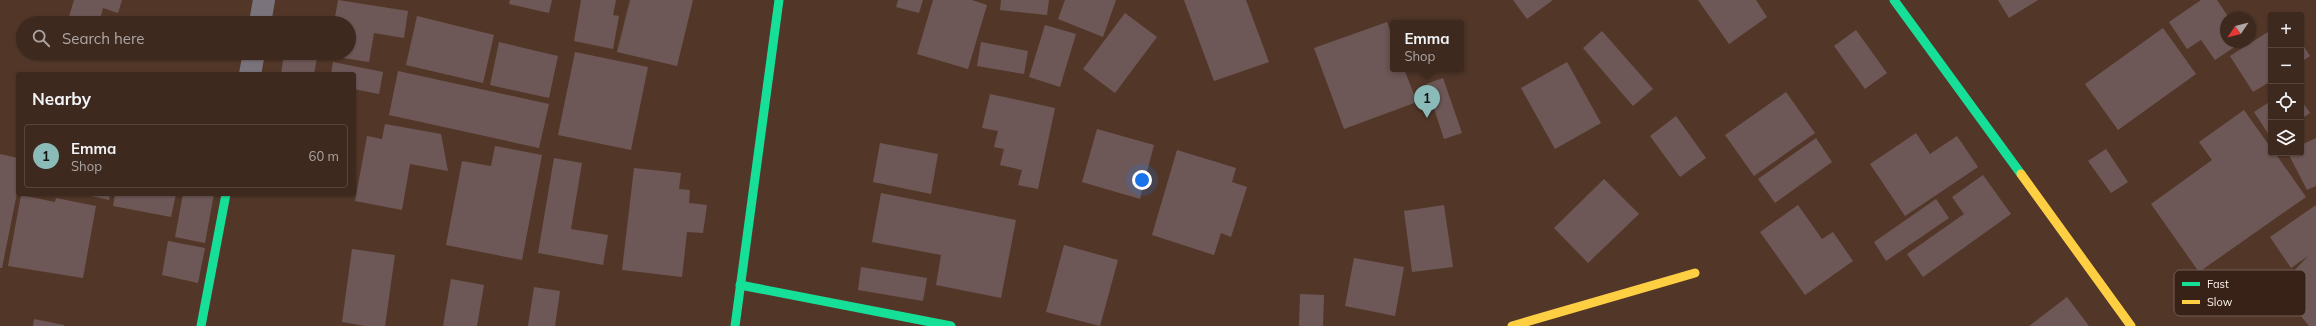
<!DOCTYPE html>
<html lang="en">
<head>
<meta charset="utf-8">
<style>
  body { margin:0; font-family:Mulish,sans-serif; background:#453128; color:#f1f3f6 }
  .controls { position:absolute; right:12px; top:12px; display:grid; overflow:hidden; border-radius:4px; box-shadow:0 1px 3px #0004 }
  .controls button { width:36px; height:36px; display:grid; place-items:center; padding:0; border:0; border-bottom:1px solid #57453d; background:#3e291f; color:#f1f3f6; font:20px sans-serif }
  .compass { position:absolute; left:2220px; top:12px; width:36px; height:36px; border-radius:50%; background:#3e291f; box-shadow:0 1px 3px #0004; rotate:235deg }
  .you { position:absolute; left:1142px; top:180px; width:14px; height:14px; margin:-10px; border:3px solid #fff; border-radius:50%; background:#1a73e8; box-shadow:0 0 0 6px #1a73e833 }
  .badge { display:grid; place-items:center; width:26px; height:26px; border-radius:50%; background:#8bbbb9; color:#111; font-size:13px; font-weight:700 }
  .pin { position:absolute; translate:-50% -33px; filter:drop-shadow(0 1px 2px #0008) }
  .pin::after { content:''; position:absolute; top:21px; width:14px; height:12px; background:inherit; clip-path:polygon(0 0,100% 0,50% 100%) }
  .popup { position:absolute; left:1390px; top:20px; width:74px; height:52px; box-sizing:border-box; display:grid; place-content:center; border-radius:4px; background:#3e291f; filter:drop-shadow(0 1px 3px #0005); font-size:13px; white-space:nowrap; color:#ada6a4 }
  .popup b { font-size:15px; color:#f1f3f6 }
  .popup::after { content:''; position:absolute; left:50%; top:100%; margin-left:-8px; border:8px solid transparent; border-top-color:#3e291f }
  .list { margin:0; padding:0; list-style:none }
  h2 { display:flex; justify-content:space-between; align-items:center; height:52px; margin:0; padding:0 16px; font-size:17px }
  h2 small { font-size:13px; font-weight:400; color:#ada6a4 }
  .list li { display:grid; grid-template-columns:26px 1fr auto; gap:12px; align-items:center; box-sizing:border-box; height:64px; margin:0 8px 8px; padding:0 8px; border:1px solid #57453d; border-radius:4px }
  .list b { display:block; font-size:15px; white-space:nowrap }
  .list p { margin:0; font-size:13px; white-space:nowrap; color:#ada6a4 }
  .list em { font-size:13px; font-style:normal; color:#ada6a4 }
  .icon { flex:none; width:22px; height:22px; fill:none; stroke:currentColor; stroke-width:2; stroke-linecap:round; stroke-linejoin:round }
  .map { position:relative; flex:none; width:2316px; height:326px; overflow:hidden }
  .search { position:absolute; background:#3e291f; box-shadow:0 1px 3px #0004; left:16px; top:16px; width:340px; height:44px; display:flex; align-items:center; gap:10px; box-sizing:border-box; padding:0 14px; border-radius:22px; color:#ada6a4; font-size:15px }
  .panel { position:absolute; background:#3e291f; box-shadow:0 1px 3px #0004; left:16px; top:72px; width:340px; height:124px; border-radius:4px }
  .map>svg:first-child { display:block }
  .building { fill:#6e5857 }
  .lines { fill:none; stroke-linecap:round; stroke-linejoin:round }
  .street { stroke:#7b737b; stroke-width:22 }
  .fast { stroke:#16e098; stroke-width:9 }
  .slow { stroke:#ffcf43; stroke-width:9 }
  .key { fill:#382116; stroke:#735f56; stroke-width:1 }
  .key-label { font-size:11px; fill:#fef1eb }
</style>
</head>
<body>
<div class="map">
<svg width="2316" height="326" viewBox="0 0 2316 326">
  <rect width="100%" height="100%" fill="#523729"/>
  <!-- building -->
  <g class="building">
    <polygon points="74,0 122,0 118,13 103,8 99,23 78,23 68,20"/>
    <polygon points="338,0 408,11 404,38 374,33 369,62 330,56 330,53 349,53 349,23 334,23"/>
    <polygon points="510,0 552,0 549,13 509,4"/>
    <polygon points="581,0 616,0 613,15 619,16 613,49 574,41"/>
    <polygon points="630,0 693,0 677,66 617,52"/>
    <polygon points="898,0 923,0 919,13 896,7"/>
    <polygon points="933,0 972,0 987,5 968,69 917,54"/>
    <polygon points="1001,0 1049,0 1047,15 1000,10"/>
    <polygon points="1065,0 1116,0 1103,37 1058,19"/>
    <polygon points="1184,0 1246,0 1269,62 1214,81"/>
    <polygon points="1513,0 1553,0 1527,19"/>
    <polygon points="1698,0 1756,0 1767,17 1729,44"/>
    <polygon points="1998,0 2038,0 2009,18"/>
    <polygon points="2201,0 2217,0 2229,18 2226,18 2226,42 2242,42 2215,60 2201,40 2187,49 2169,22"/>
    <polygon points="1125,13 1157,37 1115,93 1083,69"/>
    <polygon points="417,16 494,35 483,83 406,65"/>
    <polygon points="1387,22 1393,38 1393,69 1404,69 1417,102 1344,129 1314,48"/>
    <polygon points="1045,25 1076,34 1060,87 1029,77"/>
    <polygon points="2163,28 2196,74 2118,130 2085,84"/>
    <polygon points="1856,30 1887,73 1865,89 1834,46"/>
    <polygon points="2271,30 2271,81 2253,92 2230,56"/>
    <polygon points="1602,31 1653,89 1633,106 1583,48"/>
    <polygon points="499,42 558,56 549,98 490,85"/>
    <polygon points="981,42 1028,51 1024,74 977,66"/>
    <polygon points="2301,42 2310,56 2301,62"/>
    <polygon points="575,52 648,67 631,150 558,135"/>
    <polygon points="284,53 318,53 314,74 281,74"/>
    <polygon points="333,62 383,72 379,94 354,89 354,74 331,74"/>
    <polygon points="1567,62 1601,123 1555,149 1521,88"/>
    <polygon points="398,71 549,104 539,148 389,115"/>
    <polygon points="1443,78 1462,133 1444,139 1426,84"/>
    <polygon points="1786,92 1815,133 1754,176 1725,135"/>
    <polygon points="990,94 1055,108 1038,189 1018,185 1022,170 1000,165 1004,149 994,147 998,131 982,128"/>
    <polygon points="2301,100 2310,113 2301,119"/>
    <polygon points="2271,101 2271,138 2254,112"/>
    <polygon points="2244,110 2271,148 2271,153 2275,153 2306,197 2199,272 2151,204 2212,160 2199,142"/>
    <polygon points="1676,116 1706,158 1680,177 1650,136"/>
    <polygon points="385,124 441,134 448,171 410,164 402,210 355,201 367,136 382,139"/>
    <polygon points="1097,129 1154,145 1140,199 1082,182"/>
    <polygon points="1916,133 1930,154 1957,136 1978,167 1905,216 1870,164"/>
    <polygon points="1816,138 1832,162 1775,203 1758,179"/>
    <polygon points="2316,138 2316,186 2307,190 2288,153 2301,153 2301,145"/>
    <polygon points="880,143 938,154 931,194 873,182"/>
    <polygon points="495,146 542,155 522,260 446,245 462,161 491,166"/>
    <polygon points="2106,149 2128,182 2111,193 2088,161"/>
    <polygon points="1177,150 1236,168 1232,182 1247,187 1231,237 1221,233 1214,255 1152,235"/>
    <polygon points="0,154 18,158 18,188 2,268 0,268"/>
    <polygon points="554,158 582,163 571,229 608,235 603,265 538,253"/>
    <polygon points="634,168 681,173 679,189 690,190 689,203 707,205 703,233 687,232 682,277 622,270"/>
    <polygon points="1983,175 2011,214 1923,277 1907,254 1964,214 1952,197"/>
    <polygon points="1604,179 1639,214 1588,263 1554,228"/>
    <polygon points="881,193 1016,220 1001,298 936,285 941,255 872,242"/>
    <polygon points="82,194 110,194 109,200"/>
    <polygon points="115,194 176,194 171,217 113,206"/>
    <polygon points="183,194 214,194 205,243 175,237"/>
    <polygon points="21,195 55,202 56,198 96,206 83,278 8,266"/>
    <polygon points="1936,199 1949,218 1886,261 1874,242"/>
    <polygon points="1444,205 1453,267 1412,272 1404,211"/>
    <polygon points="1798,205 1822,239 1833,232 1853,261 1805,295 1760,232"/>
    <polygon points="2316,205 2316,326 2309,326 2278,288 2308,256 2291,268 2270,237"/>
    <polygon points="168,241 205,248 198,283 162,275"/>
    <polygon points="1064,245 1118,260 1100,326 1046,312"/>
    <polygon points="352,249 395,255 385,326 365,326 342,322"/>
    <polygon points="1354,258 1404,267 1395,316 1345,306"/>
    <polygon points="861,267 927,278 923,301 858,290"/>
    <polygon points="451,279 484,285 477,326 443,326"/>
    <polygon points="534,287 560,291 555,326 528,326"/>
    <polygon points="1300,294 1324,295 1323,326 1299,326"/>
    <polygon points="2067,297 2089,326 2029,326"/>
    <polygon points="34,319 64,325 64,326 33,326"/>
  </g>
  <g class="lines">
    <!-- street -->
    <g class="street">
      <polyline points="260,23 264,0"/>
      <polyline points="250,74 254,53"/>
    </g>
    <!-- fast -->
    <g class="fast">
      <polyline points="1894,0 2021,174"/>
      <polyline points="740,285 951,326"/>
      <polyline points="201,326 226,194"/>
      <polyline points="735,326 779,0"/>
    </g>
    <!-- slow -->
    <g class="slow">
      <polyline points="2021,174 2131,326"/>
      <polyline points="1512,326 1695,273"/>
    </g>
  </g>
  <!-- legend -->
  <rect x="2174" y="270" width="132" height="46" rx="6" class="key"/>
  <rect x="2182" y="282" width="18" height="4" fill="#16e098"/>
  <rect x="2182" y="300" width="18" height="4" fill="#ffcf43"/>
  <g class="key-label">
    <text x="2207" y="288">Fast</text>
    <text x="2207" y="306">Slow</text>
  </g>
</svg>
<div class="controls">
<button>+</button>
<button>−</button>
<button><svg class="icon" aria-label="locate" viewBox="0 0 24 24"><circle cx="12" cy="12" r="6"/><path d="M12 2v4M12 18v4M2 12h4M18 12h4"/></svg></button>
<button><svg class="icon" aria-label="layers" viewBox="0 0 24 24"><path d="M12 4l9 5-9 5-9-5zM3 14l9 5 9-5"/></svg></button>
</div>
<svg class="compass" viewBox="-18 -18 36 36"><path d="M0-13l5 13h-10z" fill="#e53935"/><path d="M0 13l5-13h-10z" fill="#ada6a4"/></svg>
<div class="you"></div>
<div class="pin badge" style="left:1427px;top:118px">1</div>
<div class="popup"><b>Emma</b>Shop</div>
<div class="search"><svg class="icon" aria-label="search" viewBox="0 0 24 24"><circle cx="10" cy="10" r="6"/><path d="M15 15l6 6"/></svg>Search here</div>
<section class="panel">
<h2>Nearby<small></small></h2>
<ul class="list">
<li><span class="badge">1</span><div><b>Emma</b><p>Shop</p></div><em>60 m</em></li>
</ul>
</section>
</div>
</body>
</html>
